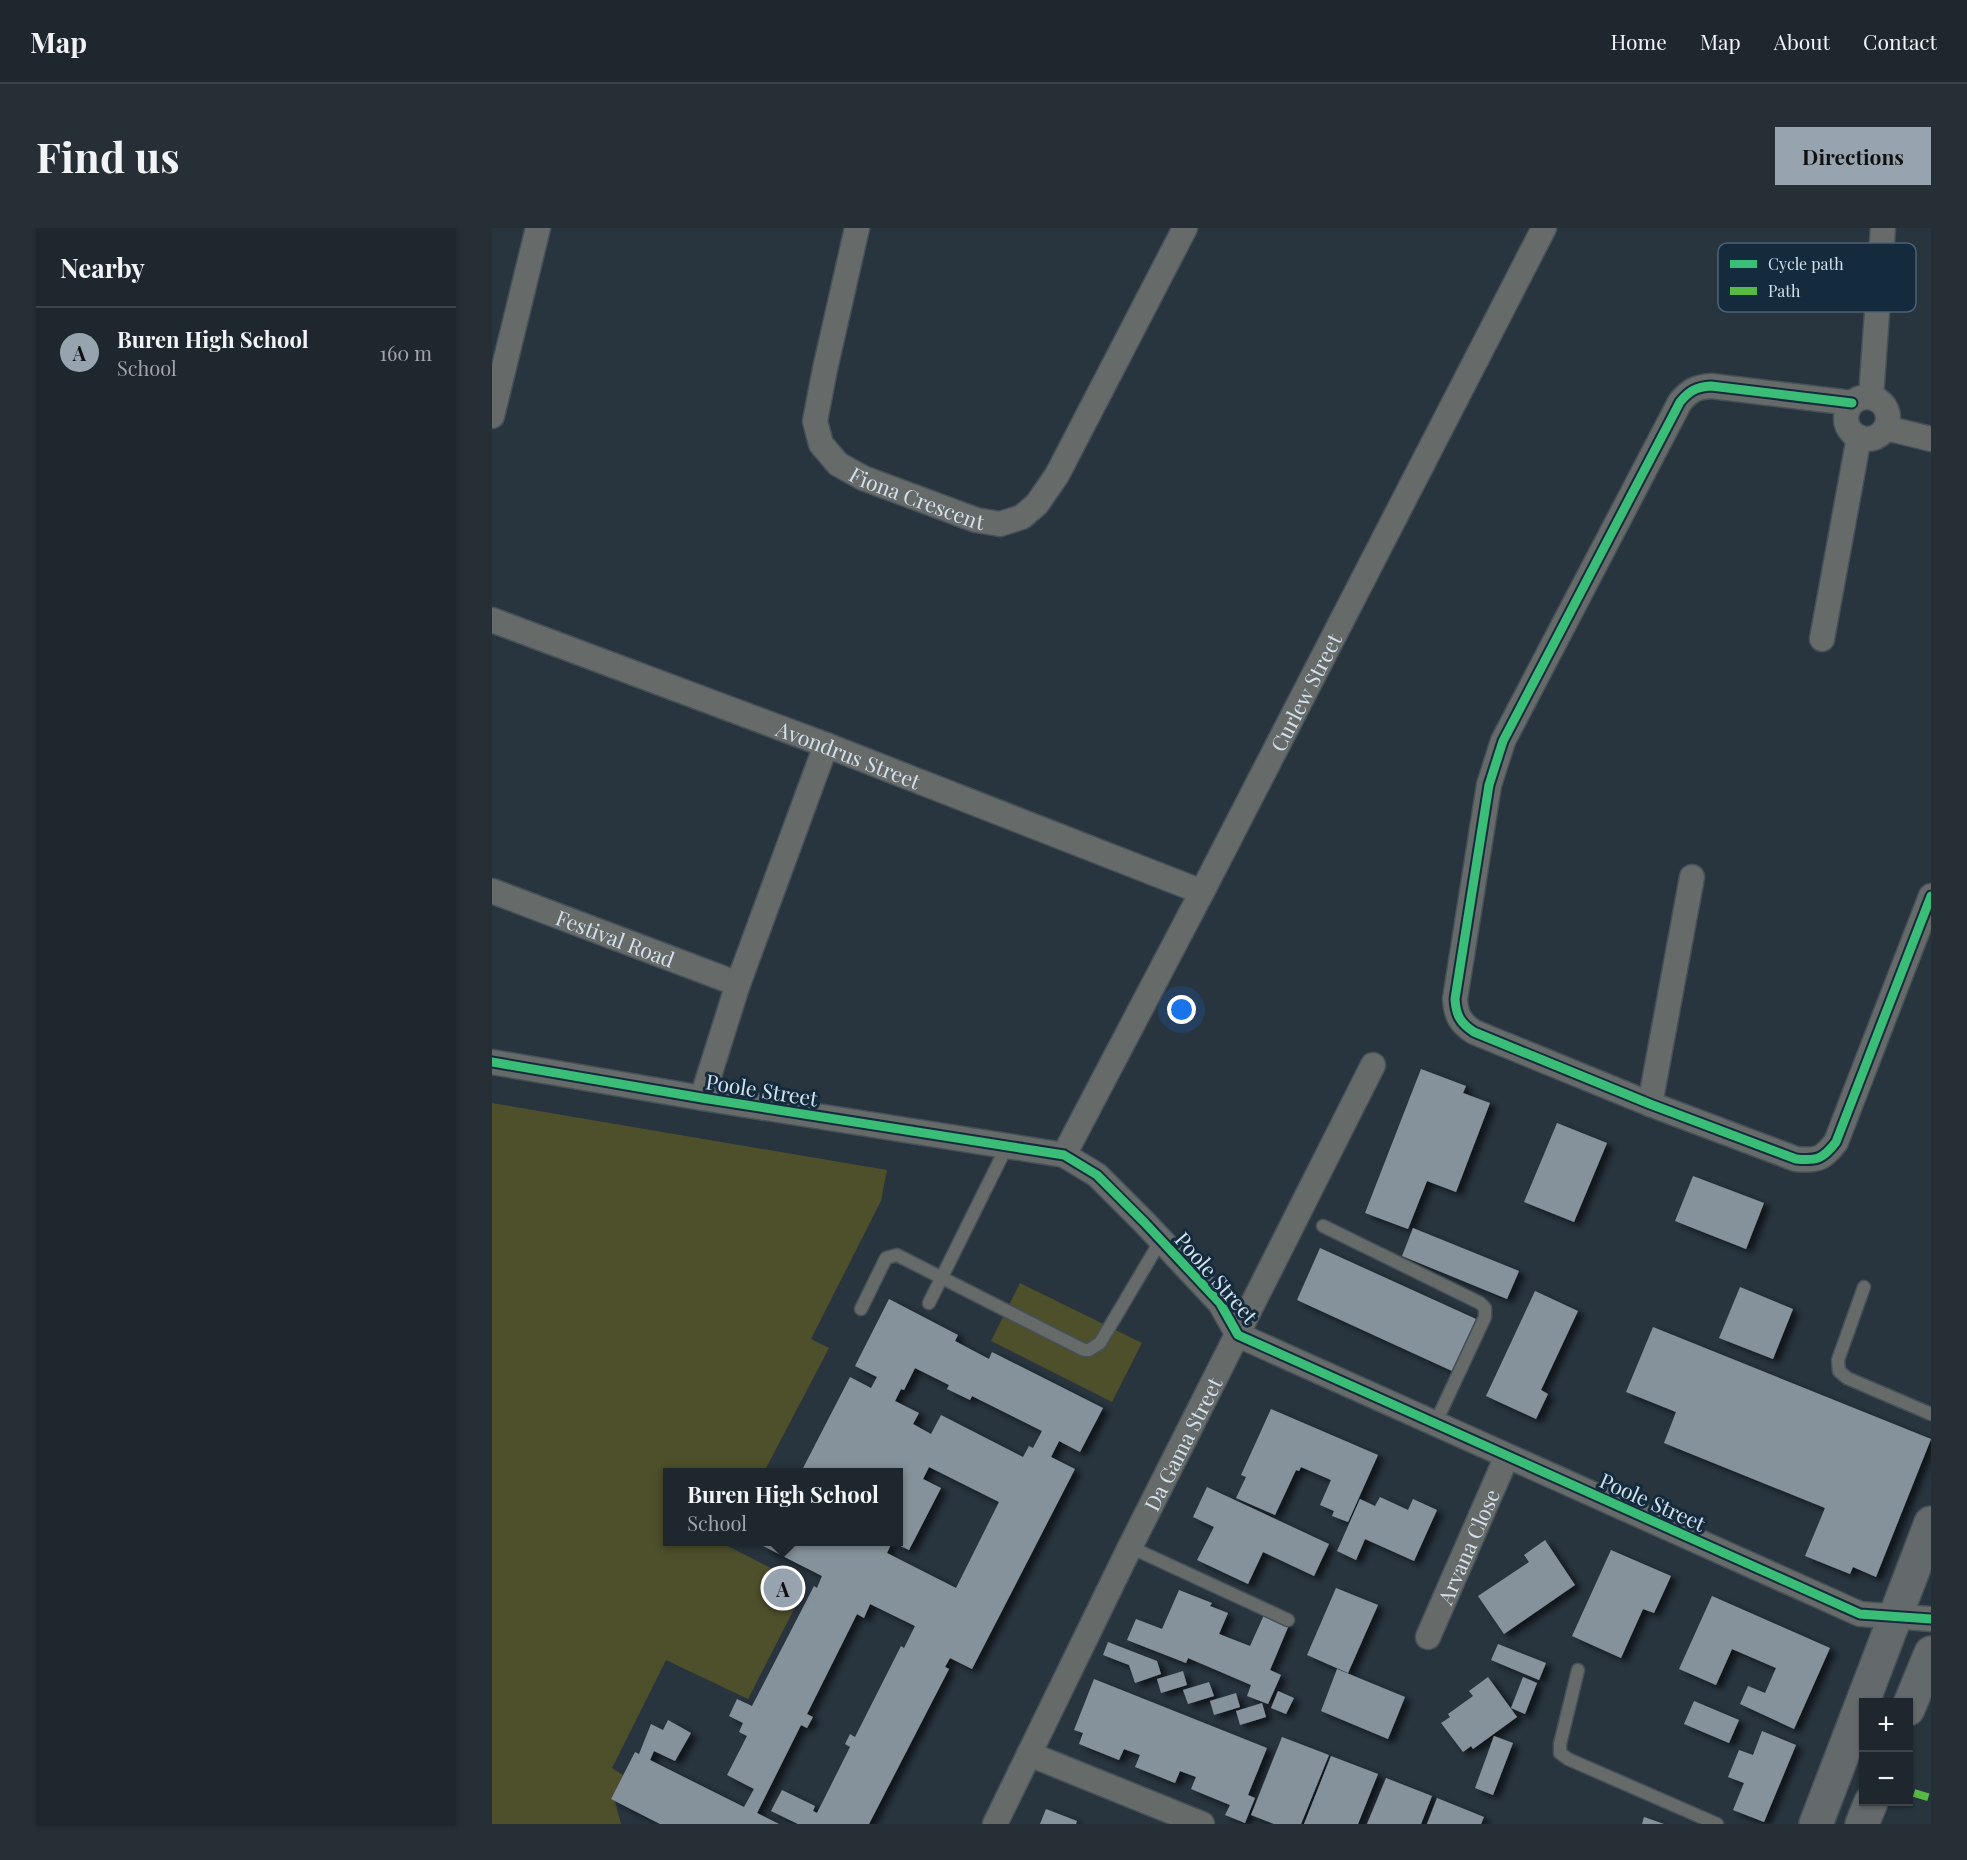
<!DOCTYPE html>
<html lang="en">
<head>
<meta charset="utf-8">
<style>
  body { margin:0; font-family:"Playfair Display",serif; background:#262f36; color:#f1f3f6 }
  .controls { position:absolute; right:18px; bottom:18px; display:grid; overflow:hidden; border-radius:0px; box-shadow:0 2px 4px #0004 }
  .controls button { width:54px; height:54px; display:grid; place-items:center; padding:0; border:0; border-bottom:2px solid #3c444a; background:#1e272e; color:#f1f3f6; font:30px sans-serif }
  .you { position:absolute; left:690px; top:782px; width:21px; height:21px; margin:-15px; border:4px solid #fff; border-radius:50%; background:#1a73e8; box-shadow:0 0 0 9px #1a73e833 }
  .badge { display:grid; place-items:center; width:39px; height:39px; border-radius:50%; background:#97a4b0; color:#111; font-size:20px; font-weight:700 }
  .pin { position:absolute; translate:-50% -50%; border:3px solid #fff; box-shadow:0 2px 6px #0006 }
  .popup { position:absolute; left:171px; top:1240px; width:240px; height:78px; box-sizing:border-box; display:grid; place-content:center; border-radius:0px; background:#1e272e; filter:drop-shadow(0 2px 4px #0005); font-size:20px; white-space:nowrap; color:#a1a5aa }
  .popup b { font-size:22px; color:#f1f3f6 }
  .popup::after { content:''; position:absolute; left:50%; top:100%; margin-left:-12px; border:12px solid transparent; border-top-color:#1e272e }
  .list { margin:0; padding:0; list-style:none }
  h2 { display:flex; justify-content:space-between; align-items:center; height:78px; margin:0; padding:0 24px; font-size:26px }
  h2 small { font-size:20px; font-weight:400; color:#a1a5aa }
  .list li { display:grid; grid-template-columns:39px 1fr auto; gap:18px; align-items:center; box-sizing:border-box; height:90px; padding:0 24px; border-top:2px solid #3c444a }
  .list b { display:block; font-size:22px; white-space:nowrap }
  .list p { margin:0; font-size:20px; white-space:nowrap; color:#a1a5aa }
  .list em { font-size:20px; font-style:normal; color:#a1a5aa }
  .map { position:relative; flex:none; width:1439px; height:1596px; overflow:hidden; border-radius:0px }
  header { display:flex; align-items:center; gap:36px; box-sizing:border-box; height:84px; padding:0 30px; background:#1e272e; border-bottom:2px solid #3c444a }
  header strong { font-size:28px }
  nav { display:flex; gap:33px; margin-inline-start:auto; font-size:21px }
  .intro { display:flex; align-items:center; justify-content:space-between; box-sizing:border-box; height:144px; padding:0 36px }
  h1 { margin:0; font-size:42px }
  .button { padding:15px 27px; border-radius:0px; background:#97a4b0; color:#111; font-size:21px; font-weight:700 }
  main { display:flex; gap:36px; padding:0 36px }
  aside { flex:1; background:#1e272e; border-radius:0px; box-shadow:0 2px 4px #0004 }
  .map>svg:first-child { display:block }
  .green { fill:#4e4f2b }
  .building { fill:#86929b; fill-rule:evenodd; filter:url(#shadow) }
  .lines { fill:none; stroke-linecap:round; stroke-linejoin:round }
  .lane-casing { stroke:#455058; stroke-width:15 }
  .street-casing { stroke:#455058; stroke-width:27 }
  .primary-casing { stroke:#455058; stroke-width:36 }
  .lane { stroke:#666a69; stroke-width:12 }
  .street { stroke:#666a69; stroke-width:24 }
  .primary { stroke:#646a6c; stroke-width:33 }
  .quiet { stroke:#58b947; stroke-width:8; stroke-dasharray:15 8; stroke-linecap:butt }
  .cycleway-casing { stroke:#142b3d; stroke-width:13 }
  .cycleway { stroke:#3abd76; stroke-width:9 }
  .labels { text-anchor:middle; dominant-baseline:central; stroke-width:6; stroke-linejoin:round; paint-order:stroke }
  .street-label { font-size:21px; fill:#d3e1ed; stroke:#142b3d }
  .key { fill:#142b3d; stroke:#4d6272; stroke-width:1.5 }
  .key-label { font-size:16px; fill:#d3e1ed }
</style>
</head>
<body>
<header>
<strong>Map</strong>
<nav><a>Home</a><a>Map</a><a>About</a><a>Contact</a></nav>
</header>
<div class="intro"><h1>Find us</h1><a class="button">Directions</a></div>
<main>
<aside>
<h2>Nearby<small></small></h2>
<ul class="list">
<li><span class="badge">A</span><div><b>Buren High School</b><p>School</p></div><em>160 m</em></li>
</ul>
</aside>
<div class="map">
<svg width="1439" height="1596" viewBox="0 0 1439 1596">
  <defs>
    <filter id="shadow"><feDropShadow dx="6" dy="4" stdDeviation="3" flood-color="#0009"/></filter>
  </defs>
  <rect width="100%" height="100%" fill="#28343e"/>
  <!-- green -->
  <g class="green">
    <polygon points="0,875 395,942 389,973 319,1111 337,1120 272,1244 176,1244 176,1314 236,1314 234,1317 314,1358 256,1471 174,1432 120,1540 131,1547 119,1571 123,1573 129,1596 0,1596"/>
    <polygon points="528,1055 650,1115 620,1174 499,1113"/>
  </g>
  <!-- building -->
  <g class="building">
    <polygon points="929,841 974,858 971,865 998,875 964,964 935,953 916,1001 873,985"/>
    <polygon points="1065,895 1115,915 1082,994 1032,974"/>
    <polygon points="1201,948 1272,975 1254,1021 1183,993"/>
    <polygon points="921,1000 1027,1043 1015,1071 910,1028"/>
    <polygon points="828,1020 984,1091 960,1143 805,1072"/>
    <polygon points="1248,1059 1301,1081 1281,1131 1227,1110"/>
    <polygon points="1043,1063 1086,1083 1049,1162 1056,1166 1044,1191 994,1168"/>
    <path d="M397,1071L466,1107L463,1113L497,1131L500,1124L611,1180L588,1224L567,1213L559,1229L583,1241L480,1441L458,1430L453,1439L457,1441L377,1596H306L279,1583L290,1562L323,1578L321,1583L325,1585L358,1519L353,1516L358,1506L363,1509L409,1418L412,1420L423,1398L378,1376L372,1390L365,1386L315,1486L321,1489L315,1500L309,1497L265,1585L287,1596H168L119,1571L143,1524L147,1526L159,1496L171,1502L176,1492L199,1505L183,1533L162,1523L158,1532L252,1579L262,1561L235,1547L255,1508L247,1504L251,1495L237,1488L245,1471L260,1478L322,1358L325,1360L330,1348L271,1318L273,1314H400L395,1325L464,1360L507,1274L437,1239L431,1251L449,1260L417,1322L400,1314H406V1244H309L358,1149L379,1160L385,1149L363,1138ZM423,1140L457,1157L455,1161L478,1172L480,1168L550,1203L541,1220L537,1218L531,1229L449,1187L439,1206L421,1196L427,1185L403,1173L409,1161L412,1162Z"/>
    <polygon points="1161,1099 1439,1211 1384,1349 1361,1339 1358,1346 1313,1328 1333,1280 1172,1215 1184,1184 1134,1164"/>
    <polygon points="779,1181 886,1227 856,1294 840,1288 842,1283 828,1277 839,1252 809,1239 807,1243 804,1242 783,1287 744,1270 754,1249 749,1247"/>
    <polygon points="715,1259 837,1316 822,1348 771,1324 756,1356 705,1332 722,1299 701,1289"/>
    <polygon points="888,1269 916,1282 921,1271 945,1282 922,1333 873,1311 864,1332 845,1323 868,1271 883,1278"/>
    <polygon points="1053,1312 1083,1357 1012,1406 986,1368 1037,1334 1032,1327"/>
    <polygon points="1119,1322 1179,1348 1162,1385 1151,1381 1129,1430 1080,1408"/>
    <polygon points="844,1360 886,1377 856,1445 815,1427"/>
    <polygon points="687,1362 720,1375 718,1378 736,1385 727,1406 758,1418 772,1387 797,1397 778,1442 789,1447 776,1476 755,1468 759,1457 696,1430 694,1435 635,1412 644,1391 670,1401"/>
    <polygon points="1220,1368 1338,1420 1302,1501 1248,1476 1256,1458 1273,1465 1284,1440 1240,1421 1224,1457 1187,1441"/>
    <polygon points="616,1414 665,1433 669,1446 643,1455 637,1437 611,1427"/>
    <polygon points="1006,1416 1054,1435 1047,1452 999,1432"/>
    <polygon points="845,1441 913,1469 896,1511 829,1483"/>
    <polygon points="691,1443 695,1457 669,1465 665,1451"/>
    <polygon points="996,1449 1025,1489 981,1521 979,1518 971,1524 949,1495 958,1489 956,1486 981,1468 977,1463"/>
    <polygon points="1031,1449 1045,1455 1033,1486 1019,1480"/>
    <polygon points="602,1451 775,1520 756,1567 763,1570 753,1595 733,1587 738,1577 699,1561 704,1549 688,1543 683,1555 643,1539 648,1527 632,1521 627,1532 587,1516 591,1505 582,1502"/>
    <polygon points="717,1454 722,1468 696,1476 691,1462"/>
    <polygon points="786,1463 802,1470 794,1486 779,1480"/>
    <polygon points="744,1465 748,1479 722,1487 718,1473"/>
    <polygon points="1202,1473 1247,1492 1237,1515 1192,1496"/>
    <polygon points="770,1475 774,1489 748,1497 744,1483"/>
    <polygon points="1270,1503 1304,1517 1272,1594 1241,1582 1252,1555 1236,1549 1247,1522 1261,1527"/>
    <polygon points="1002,1508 1021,1515 1001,1567 983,1560"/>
    <polygon points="790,1509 837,1527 809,1596 782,1596 759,1587"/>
    <polygon points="839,1528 886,1546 866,1596 812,1596"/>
    <polygon points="894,1550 940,1568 929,1596 875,1596"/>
    <polygon points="945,1570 992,1589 989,1596 935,1596"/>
    <polygon points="554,1581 585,1593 584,1596 548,1596"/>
    <polygon points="1152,1589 1172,1596 1150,1596"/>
  </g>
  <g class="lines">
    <defs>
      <g id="lane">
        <polyline points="831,998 988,1075 993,1080 993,1089 943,1196"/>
        <polyline points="1372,1059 1346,1132 1347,1143 1355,1150 1439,1186"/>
        <polyline points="437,1075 515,918"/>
        <polyline points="369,1081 394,1030 405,1027 592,1122 597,1122 608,1115 669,1012"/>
        <polyline points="638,1319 796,1392"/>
        <polyline points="1086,1442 1068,1516 1068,1525 1076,1531 1225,1596"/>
      </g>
      <g id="street">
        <path id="s1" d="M365,0L333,141L323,193L329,216L346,236L371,250L484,292L508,296L530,289L545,276L565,247L693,0"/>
        <polyline points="1379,169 1391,0"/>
        <circle cx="1375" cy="190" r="21"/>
        <path d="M1360,175L1219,158C1204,159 1197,163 1188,174L1011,513L997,557L963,771C964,787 968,795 982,804L1158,876L1304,931C1325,933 1331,931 1344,914L1439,668"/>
        <polyline points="0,188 46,0"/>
        <polyline points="1394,200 1439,211"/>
        <path id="s2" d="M0,392L334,517L710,664"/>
        <polyline points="1330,411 1367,209"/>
        <path id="s3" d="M0,663L246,756"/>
        <polyline points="0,834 210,870 572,927 605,947 653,995 728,1075 746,1107 1368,1386 1439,1391"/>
        <polyline points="210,870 246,756 334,517"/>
        <polyline points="1158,876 1200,649"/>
        <path id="s4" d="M572,927L710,664L1052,0"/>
        <path id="s5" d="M936,1409L1015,1228"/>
        <polyline points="537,1526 710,1596"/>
        <path id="s6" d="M503,1596L638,1319L881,837"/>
      </g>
      <g id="primary">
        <polyline points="1416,1481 1439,1425"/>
        <polyline points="1324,1596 1439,1295"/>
        <polyline points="1370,1596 1379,1574"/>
      </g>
    </defs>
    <!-- lane casing -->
    <use href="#lane" class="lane-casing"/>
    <!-- street casing -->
    <use href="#street" class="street-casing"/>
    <!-- primary casing -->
    <use href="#primary" class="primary-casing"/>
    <!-- lane -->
    <use href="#lane" class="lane"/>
    <!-- street -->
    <use href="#street" class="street"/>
    <!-- primary -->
    <use href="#primary" class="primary"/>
    <!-- quiet -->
    <polyline class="quiet" points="1422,1565 1439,1570"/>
    <defs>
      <g id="cycleway">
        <path d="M1360,175L1219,158C1204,159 1197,163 1188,174L1011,513L997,557L963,771C964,787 968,795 982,804L1158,876L1304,931C1325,933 1331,931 1344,914L1439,668"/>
        <polyline points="0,834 210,870 572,927 605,947 653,995 728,1075 746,1107 1368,1386 1439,1391"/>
      </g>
    </defs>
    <!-- cycleway casing -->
    <use href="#cycleway" class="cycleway-casing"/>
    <!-- cycleway -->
    <use href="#cycleway" class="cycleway"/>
  </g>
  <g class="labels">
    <!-- street labels -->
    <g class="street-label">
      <text stroke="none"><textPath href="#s1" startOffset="334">Fiona Crescent</textPath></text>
      <text stroke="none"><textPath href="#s4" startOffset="522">Curlew Street</textPath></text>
      <text stroke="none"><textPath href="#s2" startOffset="381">Avondrus Street</textPath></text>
      <text stroke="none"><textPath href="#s3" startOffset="132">Festival Road</textPath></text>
      <text transform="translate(270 861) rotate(9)">Poole Street</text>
      <text transform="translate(725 1049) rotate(49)">Poole Street</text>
      <text stroke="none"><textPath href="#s6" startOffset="424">Da Gama Street</textPath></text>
      <text transform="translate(1161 1273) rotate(24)">Poole Street</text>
      <text stroke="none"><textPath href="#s5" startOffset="99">Arvana Close</textPath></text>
    </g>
  </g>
  <!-- legend -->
  <rect x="1226" y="15" width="198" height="69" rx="9" class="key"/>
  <rect x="1238" y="32" width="27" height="8" fill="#3abd76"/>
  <rect x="1238" y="59" width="27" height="8" fill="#58b947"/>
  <g class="key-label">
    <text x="1276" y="42">Cycle path</text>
    <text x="1276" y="69">Path</text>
  </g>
</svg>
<div class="controls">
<button>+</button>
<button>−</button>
</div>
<div class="you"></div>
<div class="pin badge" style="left:291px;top:1360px">A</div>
<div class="popup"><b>Buren High School</b>School</div>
</div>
</main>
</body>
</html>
